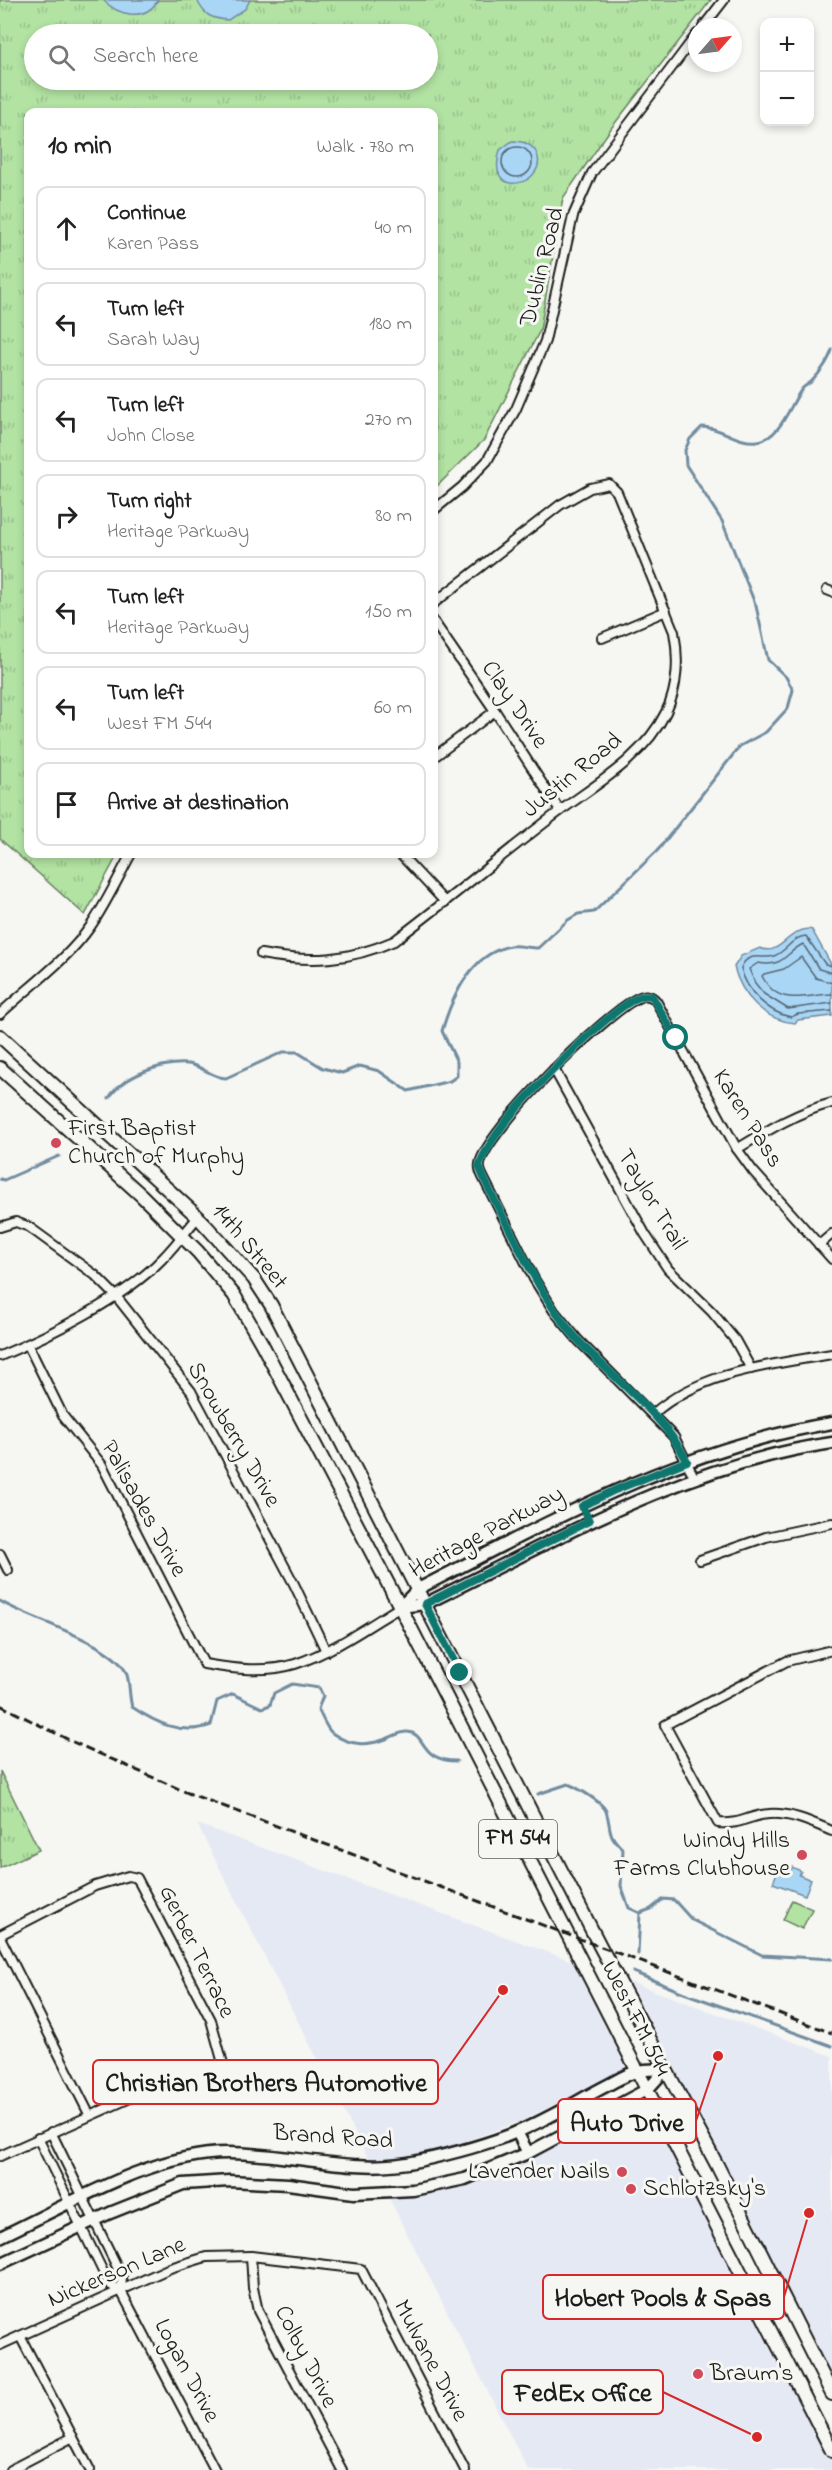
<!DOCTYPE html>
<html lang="en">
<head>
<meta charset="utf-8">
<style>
  body { margin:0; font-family:"Indie Flower",sans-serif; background:#f2f2f2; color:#222 }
  .controls { position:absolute; right:18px; top:18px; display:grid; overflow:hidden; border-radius:12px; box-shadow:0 3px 9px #0003 }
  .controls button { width:54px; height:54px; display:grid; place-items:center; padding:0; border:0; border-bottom:2px solid #e0e0e0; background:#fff; color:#222; font:30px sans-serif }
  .compass { position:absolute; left:688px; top:18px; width:54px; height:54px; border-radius:50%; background:#fff; box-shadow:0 3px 9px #0003; rotate:62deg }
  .stop { position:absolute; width:18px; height:18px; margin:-14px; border:4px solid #0f766e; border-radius:50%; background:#fff }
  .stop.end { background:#0f766e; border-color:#fff; box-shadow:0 2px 6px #0008 }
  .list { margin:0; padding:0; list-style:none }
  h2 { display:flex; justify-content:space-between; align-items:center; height:78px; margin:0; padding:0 24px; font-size:26px }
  h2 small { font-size:20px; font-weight:400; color:#767676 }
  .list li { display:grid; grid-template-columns:39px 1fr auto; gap:18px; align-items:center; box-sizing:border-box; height:84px; margin:0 12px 12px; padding:0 12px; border:2px solid #e0e0e0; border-radius:12px }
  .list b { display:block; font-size:22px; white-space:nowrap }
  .list p { margin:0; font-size:20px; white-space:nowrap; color:#767676 }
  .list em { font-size:20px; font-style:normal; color:#767676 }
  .icon { flex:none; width:33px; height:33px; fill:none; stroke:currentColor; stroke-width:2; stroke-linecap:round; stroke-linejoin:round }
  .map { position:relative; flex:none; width:832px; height:2470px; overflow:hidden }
  .search { position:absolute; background:#fff; box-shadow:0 3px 9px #0003; left:24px; top:24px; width:414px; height:66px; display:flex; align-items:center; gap:15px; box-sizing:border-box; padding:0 21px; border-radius:33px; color:#767676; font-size:22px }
  .panel { position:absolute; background:#fff; box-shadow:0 3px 9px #0003; left:24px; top:108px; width:414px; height:750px; border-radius:12px }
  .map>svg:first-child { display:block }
  .built { fill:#e4e9f4 }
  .grass { fill:url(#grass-tufts); stroke:#678060; stroke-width:1.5; fill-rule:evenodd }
  .water { fill:#aad6f6; stroke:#718c9f; stroke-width:1.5 }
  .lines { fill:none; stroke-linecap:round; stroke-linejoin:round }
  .shore { stroke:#556673; stroke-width:1.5 }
  .stream { stroke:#718c9f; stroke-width:3 }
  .minor-casing { stroke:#1c1c1c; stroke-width:12 }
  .secondary-casing { stroke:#1c1c1c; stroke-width:15 }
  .primary-casing { stroke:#1c1c1c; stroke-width:16 }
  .minor { stroke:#f6f6f2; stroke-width:8 }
  .secondary { stroke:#f6f6f2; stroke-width:10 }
  .primary { stroke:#f6f6f2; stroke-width:12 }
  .rail { stroke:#1c1c1c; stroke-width:3; stroke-dasharray:9 4.5; stroke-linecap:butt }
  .route { stroke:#0f766e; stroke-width:8 }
  .poi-dot { fill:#d1495b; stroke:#f6f6f2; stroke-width:2 }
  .labels { text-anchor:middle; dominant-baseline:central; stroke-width:6; stroke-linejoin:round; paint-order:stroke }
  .shield { fill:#f6f6f2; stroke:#5d5d5c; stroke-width:1.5 }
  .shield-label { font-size:22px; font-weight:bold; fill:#1c1c1c }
  .street-label { font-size:24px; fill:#1c1c1c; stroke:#f6f6f2 }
  .poi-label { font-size:24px; fill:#1c1c1c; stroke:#f6f6f2; text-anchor:start }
  .leader { fill:none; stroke:#d62828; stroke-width:2 }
  .callout-dot { fill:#d62828; stroke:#f6f6f2; stroke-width:2 }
  .callout { fill:#f6f6f2; stroke:#d62828; stroke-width:2 }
  .callout-label { font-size:26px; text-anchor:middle; font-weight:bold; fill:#1c1c1c }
</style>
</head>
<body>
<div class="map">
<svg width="832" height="2470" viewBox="0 0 832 2470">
  <defs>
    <pattern id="grass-tufts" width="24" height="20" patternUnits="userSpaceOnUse" patternTransform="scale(1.5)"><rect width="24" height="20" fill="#b2e3a3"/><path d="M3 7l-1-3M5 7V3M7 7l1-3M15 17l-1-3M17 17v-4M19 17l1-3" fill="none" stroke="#98c28c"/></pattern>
  </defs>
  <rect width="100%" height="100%" fill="#f6f6f2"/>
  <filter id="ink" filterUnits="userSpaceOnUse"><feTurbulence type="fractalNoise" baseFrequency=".0167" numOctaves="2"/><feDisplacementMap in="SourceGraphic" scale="12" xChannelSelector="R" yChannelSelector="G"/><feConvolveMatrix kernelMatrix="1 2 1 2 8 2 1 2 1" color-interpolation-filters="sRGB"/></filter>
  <g filter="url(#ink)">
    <!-- built -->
    <g class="built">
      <polygon points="197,1824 572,1961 627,2068 526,2119 425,2156 370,2162"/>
      <polygon points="630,1982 832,2056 832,2376 786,2285"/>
      <polygon points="645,2101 832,2462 832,2470 528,2470 389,2198 456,2188 513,2167"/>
    </g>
    <!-- grass -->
    <g class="grass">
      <path d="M0,0H711L612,127L563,198L540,330L484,440L434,489V112H28V854H118L85,915L0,839ZM34,34H428V80H34Z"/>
      <polygon points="0,1771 39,1850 0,1868"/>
      <polygon points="792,1900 812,1909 802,1929 783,1920"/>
    </g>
    <!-- water -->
    <g class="water">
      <path d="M103,0H158C145,22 119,16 103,0Z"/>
      <path d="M197,0H250L245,9L228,20C211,19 204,15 197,0Z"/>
      <path d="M512,141C522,141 531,143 536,152C552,183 484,204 500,150Z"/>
      <path d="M808,929L812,930L832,966V1016L798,1020L795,1023C765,1021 741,995 734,967L741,956L760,948C779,957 787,931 808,929Z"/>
      <polygon points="779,1867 790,1872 792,1867 801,1871 799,1875 811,1880 805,1895 773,1883"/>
    </g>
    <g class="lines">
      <!-- shore -->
      <g class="shore">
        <circle cx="517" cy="162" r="15"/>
        <path d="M832,966L825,964L806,936C792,937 787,951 774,956C763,960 748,950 741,968C746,991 768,1013 791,1017L798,1014L832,1011"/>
        <path d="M832,973L819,969L803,944C785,953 784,968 758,963L749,969L755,983L764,994L788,1009L832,1003"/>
        <path d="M832,983L816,978L801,957L784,969L764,974L762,976C778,1008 804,995 832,994"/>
      </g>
      <!-- stream -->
      <g class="stream">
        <path d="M109,1098C123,1076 161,1062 188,1064C201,1065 212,1078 226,1078L283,1052H297L323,1068L342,1073L360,1066L379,1071L408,1091L450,1081L457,1076V1062L442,1031C452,997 471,954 510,946C518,945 530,948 538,948L568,920L578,914L594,912L658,850L740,746L766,732L788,708L793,690L786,677L768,660L756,606L722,521L686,465L685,450L690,439L702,427C722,427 737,444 758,441C781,438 790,404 802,389C804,386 809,384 812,381C820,373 829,360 832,350"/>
        <polyline points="0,1179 4,1180 59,1156"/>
        <path d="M0,1601C28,1619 117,1643 127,1675C130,1685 129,1697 132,1707C156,1723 182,1736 211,1725L217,1701L233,1694L262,1708L270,1705L274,1693L292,1684L319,1688L323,1696L318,1709C322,1716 326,1728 332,1733C350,1746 367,1746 386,1739C392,1737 401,1731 408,1732C427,1734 419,1761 457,1761"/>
        <path d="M538,1794L568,1784C578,1788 602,1802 606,1811C612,1829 606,1834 623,1849L621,1886L629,1908L640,1913L651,1909L663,1899L674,1900L692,1920L762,1955L832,1959"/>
        <polyline points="638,1954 640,1913"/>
        <polyline points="633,1972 684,1993 832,2046"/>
      </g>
      <defs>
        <g id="minor">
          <polyline points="703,27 724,0"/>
          <polyline points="434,510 462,487 487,461 516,409 545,341 573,216 592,173 697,34"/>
          <polyline points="827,590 832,592"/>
          <polyline points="434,622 495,711 560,811"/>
          <polyline points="602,638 666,611"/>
          <polyline points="434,757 495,711"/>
          <polyline points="400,854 445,902"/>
          <path d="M261,954C311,963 348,961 394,941C450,899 504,853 560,811C598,783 644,757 666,712C678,688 679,658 674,632L617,492L609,484L590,488L560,505L434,603"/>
          <path d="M0,1014C30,986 67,960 90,927C106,904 118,878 131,854"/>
          <polyline points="554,1069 645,1234 668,1269 712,1312 735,1340 751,1369"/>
          <path d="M737,1149C768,1130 797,1112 832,1103"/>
          <polyline points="0,1227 16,1222 29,1227 95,1275 116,1296 191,1391 294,1584 326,1651"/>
          <polyline points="819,1245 832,1234"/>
          <path d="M28,1345L63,1416L102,1465L204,1664C233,1669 266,1673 295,1664C332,1652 367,1627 400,1607"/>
          <path d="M0,1356C49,1336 126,1297 162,1259C175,1246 186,1231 198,1217"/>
          <path d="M653,1414C701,1371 771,1365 832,1354"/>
          <path d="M695,1479L674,1437L578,1340L554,1311L534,1279L483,1177C481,1173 479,1168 480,1164C485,1132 608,1010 640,997C646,994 652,996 656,1001L737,1149L753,1171L832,1259"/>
          <polyline points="0,1554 8,1570"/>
          <polyline points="700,1560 766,1537 832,1523"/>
          <path d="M832,1650L787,1661L665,1725L718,1823C742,1825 749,1815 769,1814C790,1812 813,1823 832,1831"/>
          <polyline points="0,1935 95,1886 128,1876 137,1878 211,2020 227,2078"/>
          <polyline points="0,1937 89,2114"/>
          <polyline points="51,2132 122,2277 121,2291 215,2470"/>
          <polyline points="38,2138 109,2284 121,2291"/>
          <polyline points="0,2156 148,2090 227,2078 294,2083"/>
          <polyline points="251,2256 253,2288 258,2311 342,2470"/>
          <polyline points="20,2336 90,2470"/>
          <polyline points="0,2345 170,2268 206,2257 251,2256 361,2269 465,2470"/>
          <polyline points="10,2470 73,2437"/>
        </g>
        <g id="secondary">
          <path d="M400,1607L418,1589C552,1520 681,1448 832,1423"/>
          <path d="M400,1607L425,1604C557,1539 684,1465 832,1443"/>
          <polyline points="517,2132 528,2153"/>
          <path d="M0,2237C68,2205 152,2153 228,2153C291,2153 356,2175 418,2161C451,2154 486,2145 517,2132C548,2119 577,2101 606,2086C616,2081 628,2073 639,2071C647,2069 657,2070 666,2069"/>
          <polyline points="0,2264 110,2213 183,2184 229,2181 288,2184 354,2193 413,2190 465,2179 528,2153 648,2089 666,2069"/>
        </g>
        <g id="primary">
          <polyline points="0,1036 198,1217 254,1279 271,1305 600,1946 717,2165 832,2394"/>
          <polyline points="0,1068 141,1195 198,1252 234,1295 262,1344 395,1597 832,2451"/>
          <polyline points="756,2301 778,2288"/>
        </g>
      </defs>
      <!-- minor casing -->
      <use href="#minor" class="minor-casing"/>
      <!-- secondary casing -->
      <use href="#secondary" class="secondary-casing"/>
      <!-- primary casing -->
      <use href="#primary" class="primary-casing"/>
      <!-- minor -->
      <use href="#minor" class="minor"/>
      <!-- secondary -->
      <use href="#secondary" class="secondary"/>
      <!-- primary -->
      <use href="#primary" class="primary"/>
      <!-- rail -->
      <polyline class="rail" points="0,1705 73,1742 188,1793 832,2033"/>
    </g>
  </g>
  <g class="lines" filter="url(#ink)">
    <!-- route -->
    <path class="route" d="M460,1673L425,1604L589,1521L582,1506L615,1490L687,1461C662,1412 614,1380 578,1340C549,1308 532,1273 513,1236C501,1212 488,1190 479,1166C485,1150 497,1133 508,1119C526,1096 618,1000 643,996C646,995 649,996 652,996L676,1038"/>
  </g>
  <!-- markers -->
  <g class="poi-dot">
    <circle cx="56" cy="1143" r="6"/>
    <circle cx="802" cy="1855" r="6"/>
    <circle cx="622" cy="2172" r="6"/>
    <circle cx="631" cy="2189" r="6"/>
    <circle cx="698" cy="2374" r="6"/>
  </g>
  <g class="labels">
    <!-- shield labels -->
    <rect class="shield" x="479" y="1820" width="78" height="38" rx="4.5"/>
    <g class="shield-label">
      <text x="518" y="1839">FM 544</text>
    </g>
    <!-- street labels -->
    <g class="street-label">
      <text transform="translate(543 267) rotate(-76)">Dublin Road</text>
      <text transform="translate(514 705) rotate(56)">Clay Drive</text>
      <text transform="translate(573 776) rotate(-39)">Justin Road</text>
      <text transform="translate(747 1119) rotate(58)">Karen Pass</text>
      <text transform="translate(651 1200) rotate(59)">Taylor Trail</text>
      <text transform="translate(249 1247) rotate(50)">14th Street</text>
      <text transform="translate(233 1435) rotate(60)">Snowberry Drive</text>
      <text transform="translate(143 1509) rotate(61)">Palisades Drive</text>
      <text transform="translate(487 1533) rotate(-28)">Heritage Parkway</text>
      <text transform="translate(196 1952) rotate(64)">Gerber Terrace</text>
      <text transform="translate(635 2019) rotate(63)">West FM 544</text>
      <text transform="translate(333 2138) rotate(4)">Brand Road</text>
      <text transform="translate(117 2273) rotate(-23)">Nickerson Lane</text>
      <text transform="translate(305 2357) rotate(63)">Colby Drive</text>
      <text transform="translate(430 2361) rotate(62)">Mulvane Drive</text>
      <text transform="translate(186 2371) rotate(62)">Logan Drive</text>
    </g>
    <!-- poi labels -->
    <g class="poi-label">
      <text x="68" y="1129">First Baptist<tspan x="68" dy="28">Church of Murphy</tspan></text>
      <text x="790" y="1841" text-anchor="end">Windy Hills<tspan x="790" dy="28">Farms Clubhouse</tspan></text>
      <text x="610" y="2172" text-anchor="end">Lavender Nails</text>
      <text x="643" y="2189">Schlotzsky's</text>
      <text x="710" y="2374">Braum's</text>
    </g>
  </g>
  <!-- callouts -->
  <path class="leader" d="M503 1990L438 2082M718 2056L696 2121M809 2213L784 2297M757 2437L663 2392"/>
  <g class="callout-dot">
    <circle cx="503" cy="1990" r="6"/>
    <circle cx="718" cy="2056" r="6"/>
    <circle cx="809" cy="2213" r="6"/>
    <circle cx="757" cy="2437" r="6"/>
  </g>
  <g class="callout">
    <rect x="93" y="2060" width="345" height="44" rx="6"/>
    <rect x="558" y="2099" width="138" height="44" rx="6"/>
    <rect x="543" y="2275" width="241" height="44" rx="6"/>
    <rect x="502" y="2370" width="161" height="44" rx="6"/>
  </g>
  <g class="callout-label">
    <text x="266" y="2091">Christian Brothers Automotive</text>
    <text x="627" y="2131">Auto Drive</text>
    <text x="663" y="2306">Hobert Pools &amp; Spas</text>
    <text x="583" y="2401">FedEx Office</text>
  </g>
</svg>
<div class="controls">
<button>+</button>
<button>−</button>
</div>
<svg class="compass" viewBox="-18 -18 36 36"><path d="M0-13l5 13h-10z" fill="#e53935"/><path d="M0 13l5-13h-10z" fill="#767676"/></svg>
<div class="stop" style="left:676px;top:1038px"></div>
<div class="stop end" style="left:460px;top:1673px"></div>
<div class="search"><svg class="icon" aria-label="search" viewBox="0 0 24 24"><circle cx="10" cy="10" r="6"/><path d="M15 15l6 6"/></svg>Search here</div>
<section class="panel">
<h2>10 min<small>Walk · 780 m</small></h2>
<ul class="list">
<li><svg class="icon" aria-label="ahead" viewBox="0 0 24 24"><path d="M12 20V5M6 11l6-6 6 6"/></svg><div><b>Continue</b><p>Karen Pass</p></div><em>40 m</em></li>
<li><svg class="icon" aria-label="left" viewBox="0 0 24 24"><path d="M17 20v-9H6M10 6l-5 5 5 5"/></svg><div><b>Turn left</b><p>Sarah Way</p></div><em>180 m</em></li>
<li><svg class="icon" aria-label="left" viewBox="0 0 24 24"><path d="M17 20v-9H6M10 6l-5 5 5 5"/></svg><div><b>Turn left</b><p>John Close</p></div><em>270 m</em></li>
<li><svg class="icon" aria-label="right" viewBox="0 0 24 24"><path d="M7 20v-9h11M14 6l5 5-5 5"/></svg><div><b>Turn right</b><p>Heritage Parkway</p></div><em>80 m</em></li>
<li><svg class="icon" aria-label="left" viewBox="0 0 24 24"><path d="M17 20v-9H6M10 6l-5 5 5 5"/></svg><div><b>Turn left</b><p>Heritage Parkway</p></div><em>150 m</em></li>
<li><svg class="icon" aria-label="left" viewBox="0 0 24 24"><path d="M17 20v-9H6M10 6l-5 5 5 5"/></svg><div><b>Turn left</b><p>West FM 544</p></div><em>60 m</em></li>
<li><svg class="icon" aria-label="arrive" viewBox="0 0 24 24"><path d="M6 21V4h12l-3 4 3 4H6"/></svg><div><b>Arrive at destination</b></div></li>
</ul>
</section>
</div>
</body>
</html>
